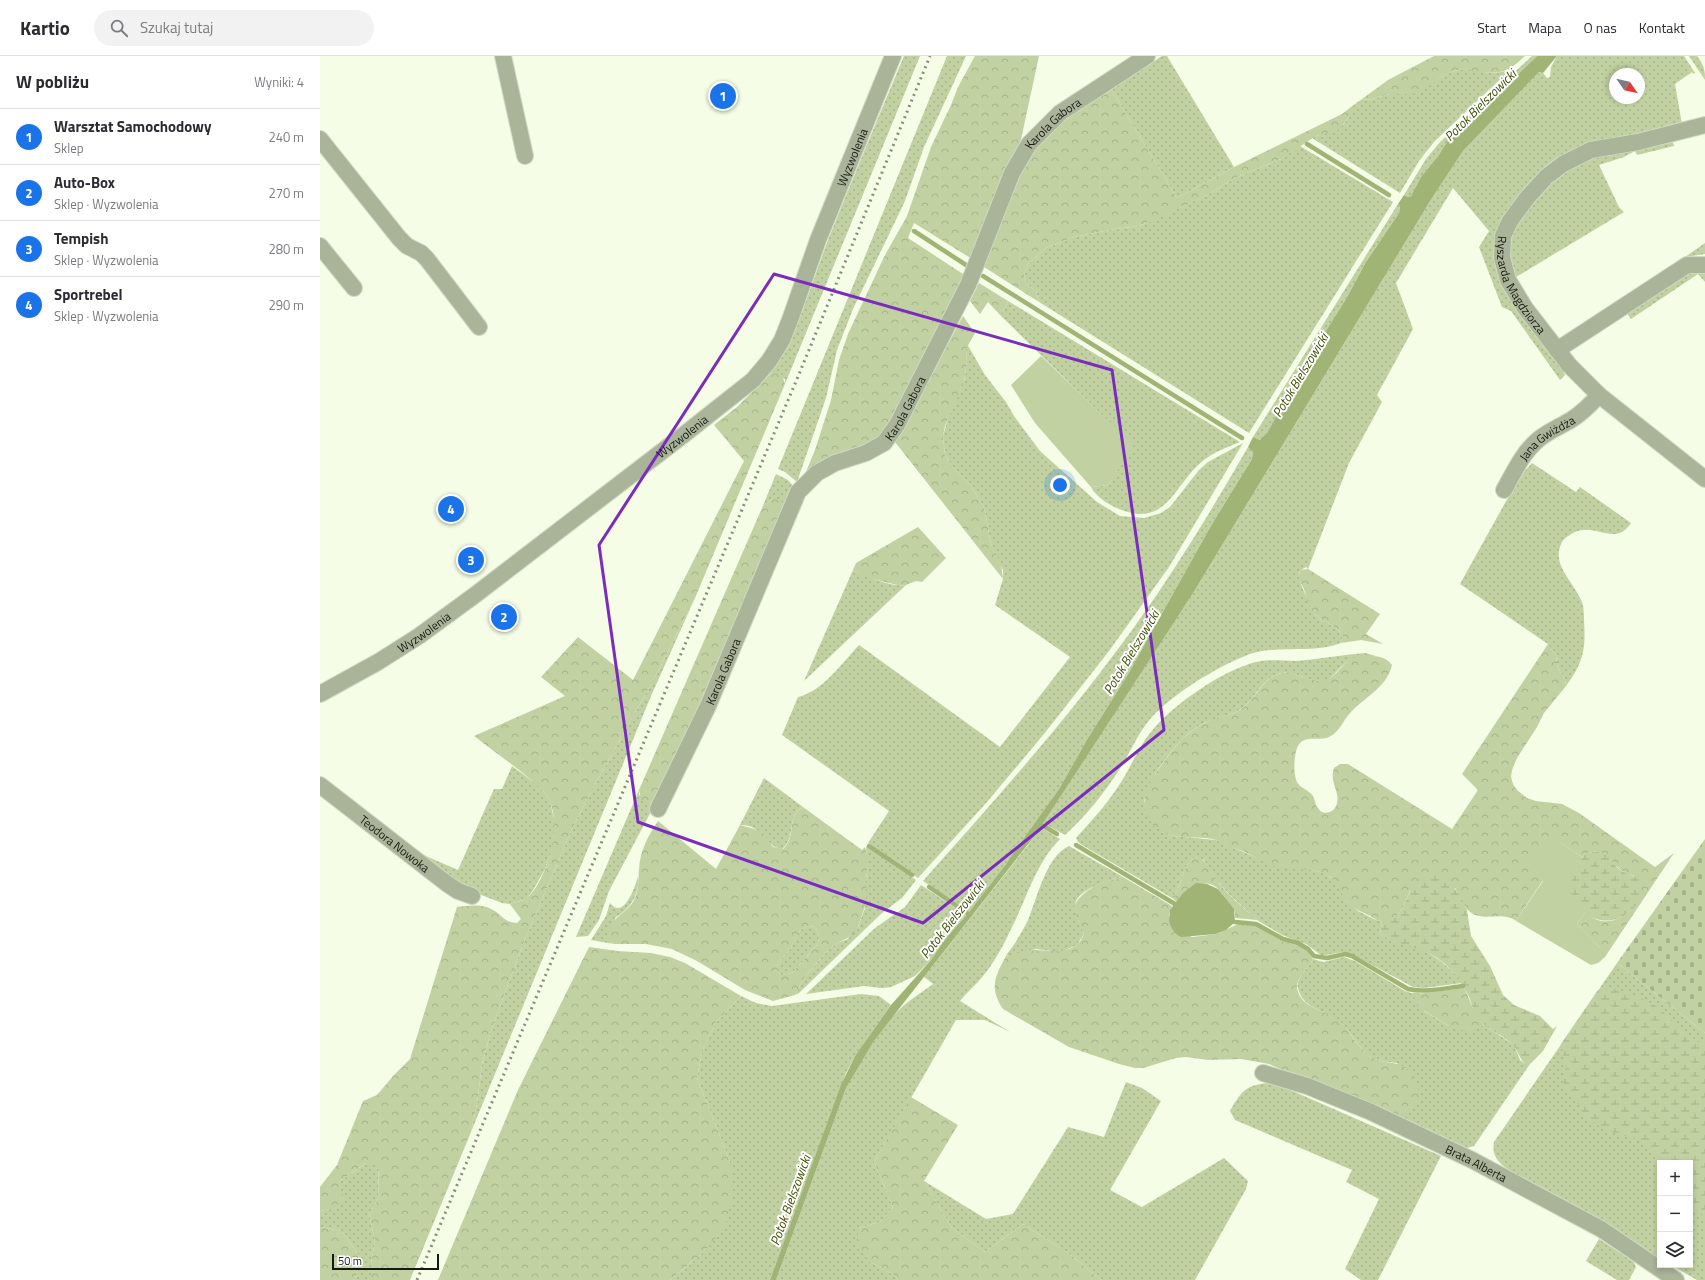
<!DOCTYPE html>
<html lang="pl">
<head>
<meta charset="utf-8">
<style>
  body { margin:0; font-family:"Titillium Web",sans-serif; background:#f2f2f3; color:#2b2b33 }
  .controls { position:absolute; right:12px; bottom:12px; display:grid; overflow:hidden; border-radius:0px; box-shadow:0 2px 6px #0003 }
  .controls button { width:36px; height:36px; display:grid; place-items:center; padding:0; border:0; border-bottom:1px solid #e1e1e2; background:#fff; color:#2b2b33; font:20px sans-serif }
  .compass { position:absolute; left:1289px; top:12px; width:36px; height:36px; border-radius:50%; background:#fff; box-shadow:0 2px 6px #0003; rotate:124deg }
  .scale { position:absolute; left:12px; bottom:10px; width:107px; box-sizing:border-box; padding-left:4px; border:2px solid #171912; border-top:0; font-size:11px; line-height:14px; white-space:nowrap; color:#171912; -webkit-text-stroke:3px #fff; paint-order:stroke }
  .you { position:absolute; left:740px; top:429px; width:14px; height:14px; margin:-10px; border:3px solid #fff; border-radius:50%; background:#1a73e8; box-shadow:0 0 0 6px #1a73e833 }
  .badge { display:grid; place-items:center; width:26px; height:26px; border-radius:50%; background:#1a73e8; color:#fff; font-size:13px; font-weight:700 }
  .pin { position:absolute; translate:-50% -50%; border:2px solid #fff; box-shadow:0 1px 4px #0006 }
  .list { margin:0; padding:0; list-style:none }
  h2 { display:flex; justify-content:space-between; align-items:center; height:52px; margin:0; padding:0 16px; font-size:17px }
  h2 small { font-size:13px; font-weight:400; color:#7c7c81 }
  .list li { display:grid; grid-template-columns:26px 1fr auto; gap:12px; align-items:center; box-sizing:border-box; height:56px; padding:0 16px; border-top:1px solid #e1e1e2 }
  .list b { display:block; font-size:15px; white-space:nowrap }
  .list p { margin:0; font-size:13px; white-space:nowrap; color:#7c7c81 }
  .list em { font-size:13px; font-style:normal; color:#7c7c81 }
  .icon { flex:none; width:22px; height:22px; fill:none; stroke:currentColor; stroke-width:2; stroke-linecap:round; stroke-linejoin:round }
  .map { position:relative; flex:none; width:1385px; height:1224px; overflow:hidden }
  header { display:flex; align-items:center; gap:24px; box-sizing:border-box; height:56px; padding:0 20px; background:#fff; border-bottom:1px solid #e1e1e2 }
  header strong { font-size:19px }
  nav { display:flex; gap:22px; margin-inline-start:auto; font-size:14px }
  .search { width:280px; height:36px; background:#f2f2f3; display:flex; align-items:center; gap:10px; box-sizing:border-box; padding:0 14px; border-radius:22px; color:#7c7c81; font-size:15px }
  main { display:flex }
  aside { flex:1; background:#fff }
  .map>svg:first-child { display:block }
  .grass { fill:url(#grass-dots); fill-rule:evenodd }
  .forest { fill:url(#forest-crowns); fill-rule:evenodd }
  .wetland { fill:url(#wetland-marsh) }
  .cemetery { fill:url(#cemetery-stones) }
  .garden { fill:#c1d1a2 }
  .water { fill:#a0b475 }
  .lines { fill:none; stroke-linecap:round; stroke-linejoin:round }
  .stream { stroke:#a0b475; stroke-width:4.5 }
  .minor-casing { stroke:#d1d9c4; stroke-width:18 }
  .minor { stroke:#aab499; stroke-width:16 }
  .rail { stroke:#888d7e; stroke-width:3; stroke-dasharray:2 4; stroke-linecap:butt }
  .marked { fill:none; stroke:#7b2cbf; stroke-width:3; stroke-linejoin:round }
  .labels { text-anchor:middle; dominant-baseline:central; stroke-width:4; stroke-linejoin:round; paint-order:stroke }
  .street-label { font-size:12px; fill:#171912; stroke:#fff }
  .water-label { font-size:13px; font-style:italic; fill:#3c4d02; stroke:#fff }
</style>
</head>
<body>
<header>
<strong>Kartio</strong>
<div class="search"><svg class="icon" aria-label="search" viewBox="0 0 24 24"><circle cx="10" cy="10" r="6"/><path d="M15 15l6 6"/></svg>Szukaj tutaj</div>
<nav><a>Start</a><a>Mapa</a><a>O nas</a><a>Kontakt</a></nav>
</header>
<main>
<aside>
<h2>W pobliżu<small>Wyniki: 4</small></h2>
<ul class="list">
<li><span class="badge">1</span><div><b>Warsztat Samochodowy</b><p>Sklep</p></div><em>240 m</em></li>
<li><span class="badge">2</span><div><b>Auto-Box</b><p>Sklep · Wyzwolenia</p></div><em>270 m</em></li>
<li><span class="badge">3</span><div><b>Tempish</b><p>Sklep · Wyzwolenia</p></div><em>280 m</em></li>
<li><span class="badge">4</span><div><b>Sportrebel</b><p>Sklep · Wyzwolenia</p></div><em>290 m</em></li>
</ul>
</aside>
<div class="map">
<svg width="1385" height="1224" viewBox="0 0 1385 1224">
  <defs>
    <pattern id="grass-dots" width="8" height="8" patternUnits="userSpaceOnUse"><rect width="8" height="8" fill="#c1d1a2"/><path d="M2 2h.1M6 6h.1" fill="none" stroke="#a5b38a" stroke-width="1.8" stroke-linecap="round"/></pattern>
    <pattern id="forest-crowns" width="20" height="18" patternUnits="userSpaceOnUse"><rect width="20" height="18" fill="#c1d1a2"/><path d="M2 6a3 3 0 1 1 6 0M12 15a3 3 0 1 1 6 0" fill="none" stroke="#a5b38a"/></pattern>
    <pattern id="wetland-marsh" width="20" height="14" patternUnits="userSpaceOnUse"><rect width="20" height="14" fill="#c1d1a2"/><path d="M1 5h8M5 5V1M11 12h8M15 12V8" fill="none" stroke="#a5b38a"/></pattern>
    <pattern id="cemetery-stones" width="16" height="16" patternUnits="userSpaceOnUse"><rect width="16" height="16" fill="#c1d1a2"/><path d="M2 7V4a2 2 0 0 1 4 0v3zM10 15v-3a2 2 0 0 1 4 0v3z" fill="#a5b38a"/></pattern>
  </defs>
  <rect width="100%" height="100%" fill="#f5fde6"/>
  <!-- grass -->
  <g class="grass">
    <path d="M584,0H600L465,328V323L453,317L448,320C479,277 491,227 510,179C534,119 559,60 584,0Z"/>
    <polygon points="627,0 646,0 604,91 585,145 533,253 517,294 506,342 477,426 465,416 458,413"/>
    <polygon points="842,0 847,0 914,111 857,142 791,33"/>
    <polygon points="1212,0 1217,0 1159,56 1131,80 1118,100 1101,121 1091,140 1088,141 1084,139 1106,103 1120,86"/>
    <path d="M1237,0H1364L1375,17L1373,18L1372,16L1355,28L1362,68L1278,87L1186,161L1184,227L1223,289L1243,314L1245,319L1240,324L1191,255L1182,251L1159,191L1169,175L1133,132L1076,227L1093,273L1057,339L1062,346L1029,407L988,513L986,511C983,513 980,514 979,517C977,522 992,555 997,560C1006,569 1015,567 1023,580L1021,587C990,599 955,587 925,600C897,611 851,639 831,662C818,677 811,695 801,711C785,736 767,759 745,779L723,767L814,625L875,534L1112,142L1143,95L1219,16L1223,17L1227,22L1230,21L1231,11ZM1295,18H1319V42H1295Z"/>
    <path d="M1369,0H1377C1384,9 1385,14 1385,24Z"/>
    <path d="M1192,12L1114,86L1099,105L1080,137L992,82C1008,74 1028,76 1031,51L1042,43C1052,45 1057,41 1066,39C1080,36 1095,38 1108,30C1117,25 1124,17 1135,15C1156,9 1168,24 1192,12Z"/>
    <polygon points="1352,84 1354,90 1317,99 1315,95 1304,101 1279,109 1299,151 1304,156 1196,221 1191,208 1189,197 1192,179 1195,170 1207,152 1238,119 1270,103"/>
    <polygon points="980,90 1073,146 929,377 719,246 716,235 708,229 704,223 705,215 708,208 726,192 754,181 795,173 819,170 829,166 887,139 915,122 961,103"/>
    <polygon points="1078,148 1080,151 1079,157 1046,206 1026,243 985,308 947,377 942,383 940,384 933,381"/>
    <polygon points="1385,187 1385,198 1365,201"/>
    <polygon points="1385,215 1385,226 1378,218 1311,263 1306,256 1365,219"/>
    <path d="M688,245L920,386C908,391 894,396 884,404C854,427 848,473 799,453C789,449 776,441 771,431L788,429L813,389L681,260Z"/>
    <path d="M647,288L665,319L686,346L694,360L720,395L777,446L800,460L824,462L841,457L850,451L879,414L888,406L923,387L849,511L789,595L724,678L667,746L598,822L548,787L569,755L462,679L478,641C503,635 522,607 539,589L680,691L750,601L675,549L683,523V514L671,488L664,451L651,430L634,413L625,399L623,380L629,359L644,326L647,306L646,293Z"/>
    <path d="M928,391L933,396L932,403L892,468L807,620L768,682L739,733L700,790L649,856L603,825C671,748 740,672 801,589C848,526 889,459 928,391Z"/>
    <path d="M1212,407L1256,436L1260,431L1311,467C1295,492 1275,465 1253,477C1249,480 1245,481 1242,486C1230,508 1254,526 1261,544C1264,550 1264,558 1264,565C1266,594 1263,607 1246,630L1245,623L1238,612L1236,600L1228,588L1140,528L1200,420Z"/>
    <polygon points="456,418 468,424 474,431 466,460 453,443 446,447 442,452"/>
    <path d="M533,514C546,521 571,531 586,529L484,625Z"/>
    <polygon points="375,542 331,640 151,1076 157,1048 162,1008 171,975 203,888 252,773 277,725 335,621"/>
    <path d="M1045,597L1056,600C1040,601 1032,600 1020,612C1016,616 1013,620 1009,623C992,631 975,612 958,618C941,623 935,644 921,653C909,661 892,662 879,670C859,681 827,723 824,745L843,776L853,780L896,784L958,811L992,814L1003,817L1016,825L1027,845L1038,855L1056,864L1062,865L1060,878C1071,885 1081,886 1093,890C1113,897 1129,910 1142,927L1104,932L1093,931L1034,899L1023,896L1006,899H1001L986,888L962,879L937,864L909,838L894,821L884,804L876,801C861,808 863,831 852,842L762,789L758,786L756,782C773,763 790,745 803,723C813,707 819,690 831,676C852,649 903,614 936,606C949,603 962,605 976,605C999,603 1022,599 1045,597Z"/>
    <polygon points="192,710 219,730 230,744 235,769 232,793 225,813 212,836 206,843 190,848 182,847 143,832 90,793 138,814 174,733 182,733"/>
    <path d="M444,722L483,751C466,760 477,781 462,793C444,791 444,768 420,769Z"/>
    <polygon points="319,734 319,739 335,748 289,835 279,864 268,880 256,881"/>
    <path d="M720,771L740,783C715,808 706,845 690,875C684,889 673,908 663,920C656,929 647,936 640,945L690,976L665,964H636L554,1106L573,1151L560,1166L539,1172L549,1205L574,1219L578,1224H456L526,1032C540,1005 555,978 576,957C586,946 601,937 613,928L616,930L604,921L708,789Z"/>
    <polygon points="546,790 596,824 582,842 562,857 479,937 475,939 484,922 506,896 517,887 528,883 538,871 545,852 546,842 546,822 548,811"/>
    <path d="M749,790L803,821C791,823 758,833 755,848C754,858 761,869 764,878L757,889L748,893L740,896L716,893L688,901L687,898C695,888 702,876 708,864C717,843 726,800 749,790Z"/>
    <path d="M318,821C319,841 310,852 295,862L291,886L294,888L271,884L286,860L290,847C304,865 315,830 318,821Z"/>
    <polygon points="601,829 646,859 626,882 611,904 595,920 571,931 562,932 544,930 486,938 555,872 585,851"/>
    <path d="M489,870L494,871C500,877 500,881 497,889L472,917L461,919C450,909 465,901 470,893C476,883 476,873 489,870Z"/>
    <path d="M1024,901L1035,905L1085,935L1091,937H1103L1097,938L1104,955L1129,970L1156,972L1164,969L1194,989L1200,1004L1205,1008H1210L1154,1090L1147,1092L1139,1091L1076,1061L1097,1048L1098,1034L1077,1007C1069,1006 1059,1006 1052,1002C1037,993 1032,974 1017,964C1003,953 983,953 978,932C975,922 989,912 993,903L1003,906Z"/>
    <path d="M1297,907L1385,977V1224H1377L1351,1209H1370V1107H1340V1203L1191,1116C1180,1108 1171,1101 1174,1086Z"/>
    <polygon points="541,938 559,940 571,949 535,1000 526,1017 450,1224 350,1224 387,1193 410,1106 377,1022 382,996 396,966 421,940 436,947 452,950"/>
    <polygon points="806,1026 822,1032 841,1045 790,1134 822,1151 904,1102 928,1125 926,1133 875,1224 781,1224 751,1199 703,1168 665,1196 631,1171 604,1125 666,1163 693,1158 748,1071 784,1081"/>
    <path d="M952,1026L1121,1100L1058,1224H1041L1025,1213L1059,1143L1026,1126L1032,1114L915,1064L910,1055C923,1032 926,1030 952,1026Z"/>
    <polygon points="46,1107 59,1107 58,1143 49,1158 55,1184 51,1208 51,1224 36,1224 39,1200 22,1175 0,1171 0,1155 11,1153 19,1126"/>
    <polygon points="1279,1183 1314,1206 1316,1211 1309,1224 1297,1224 1266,1205"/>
  </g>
  <!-- forest -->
  <g class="forest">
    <polygon points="655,0 719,0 700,88 652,203 594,167 588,182 646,220 562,382 485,418 495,394 511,344 519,304 528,278 564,201 587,160 611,91 631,49 638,31"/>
    <path d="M1114,0H1205C1187,17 1180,19 1155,15C1148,14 1141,13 1134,15C1119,19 1109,34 1093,38C1084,39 1075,37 1066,39C1056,41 1052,45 1042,43L1068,24Z"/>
    <path d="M791,33L857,142L914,111L1022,58L1031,51V56L1026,65L1018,74L996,80L961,103L915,122L887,139L839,162L819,170L795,173L754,181L726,192L708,208L705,215L704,223L708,229L716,235L719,246L664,211C682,162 696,104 737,68C754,54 773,44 791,33Z"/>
    <polygon points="659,227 688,245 681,260 668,246 660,258 650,245"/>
    <polygon points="643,260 655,277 646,293 647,306 644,326 625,370 623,380 625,399 634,413 651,430 664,451 671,488 681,508 683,523 575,386"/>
    <path d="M453,317L462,319L465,328L375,542L335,621L277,725L252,773L203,888L171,975L162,1008L157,1048L151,1076L90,1224H51V1208L55,1184L49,1158L58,1143L59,1107H46L19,1126L24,1144L11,1153L0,1155V1131L17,1109L43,1045L57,1039L74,1019L90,1003L137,851C146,850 160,848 169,852C182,857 182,866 197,867L201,863L190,848C195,846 200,846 205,843C214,839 222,820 226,811C233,790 238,767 230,745C225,730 170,693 154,680L245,640L221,621L258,581L313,624L424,405L394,369L417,351L448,320Z"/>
    <path d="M453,443C464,442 465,451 466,460L335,748H330L321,743L319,734L442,452L446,447Z"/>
    <polygon points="598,471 626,502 602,526 596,525 586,529 578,529 548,522 533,514 536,507"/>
    <path d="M988,513L1060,558L1046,578L1063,588L1041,584L1021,587L1023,580C1015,567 1006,569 996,559C988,552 987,541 983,531C980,524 976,521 981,514Z"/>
    <path d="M1228,588L1236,600L1238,612L1245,623L1246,630L1224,657L1217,671L1197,702L1192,714L1191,721L1193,728L1197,734L1207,742L1216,745L1242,748L1259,757L1335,811L1354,797L1285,901L1278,907L1271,909L1281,893L1257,868L1266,855C1280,874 1306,864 1317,847L1314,820C1292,817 1286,783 1262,801L1241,787L1223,824L1196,865C1181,854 1162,868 1148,854C1145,852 1137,836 1135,832L1090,834C1085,847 1079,867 1062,865C1056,865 1053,861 1048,859C1040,855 1034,853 1028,846C1018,835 1019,824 1004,818C990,811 974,815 959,812C949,809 938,803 929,798C922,794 913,792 905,789C902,787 899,785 896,784C883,780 868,783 854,780C825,773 816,745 833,721C849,699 861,678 887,666C897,661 910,660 920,654C938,643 945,613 970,617C982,619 993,627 1005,624C1018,621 1023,604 1036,601C1041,599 1047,600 1052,600C1060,600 1068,603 1072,609C1067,631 1045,641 1031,656C1023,664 1020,676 1009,681C998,686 983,677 977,692C974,700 973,718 977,726C980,732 989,734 993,740C995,743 995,748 997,751C1003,761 1015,757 1017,747C1020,735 1009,727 1014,712L1020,708H1028L1132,773L1158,734L1142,718Z"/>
    <path d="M483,751L542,794L545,791L549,805L546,822V847L538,871L532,880L517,887L506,896L484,922L475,939L453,945L425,934L377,905L352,893L326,888H294L289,884C284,863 307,859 314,844C319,834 318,824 319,813C320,795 328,780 338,765L396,813L420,769L438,774L443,777L453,791L463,793C477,781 466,760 483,751ZM489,870L494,871C500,877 500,881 497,889L472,917L461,919C450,909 465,901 470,893C476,883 476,873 489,870Z"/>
    <path d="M876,801C886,802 888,812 894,820C905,837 922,850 937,864L915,862C916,853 911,850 906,844C903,840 900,834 896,831C883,821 864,835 857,846L852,842C863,831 861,808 876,801Z"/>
    <path d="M803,821L852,850L849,859L851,871L872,881L897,878L918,868L936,870L962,885L980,890L988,896L993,903C989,912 976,921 977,932C981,953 1004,953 1018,964C1032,975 1037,994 1053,1002C1062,1008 1075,1005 1085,1011C1095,1018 1103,1037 1097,1049C1093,1056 1083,1058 1076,1061L1058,1056L949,1008L933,1005L921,1003L888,1004L866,1001L856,1002L823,1012H815L799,1008L749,991L683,953C668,931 676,919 687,898L688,901C711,883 752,910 764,878L753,852C763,832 783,825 803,821Z"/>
    <polygon points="269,891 297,895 331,897 350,901 365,907 421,940 396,966 382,996 377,1022 410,1106 413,1139 405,1171 387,1193 350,1224 118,1224 198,1034"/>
    <path d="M1144,932C1151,945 1153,958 1164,969L1150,975L1134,973L1098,951L1094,942L1097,938Z"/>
    <polygon points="591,1041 638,1069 604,1125 631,1171 665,1196 703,1168 751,1199 781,1224 578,1224 574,1219 549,1205 536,1189 539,1172 560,1166 573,1151 554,1106"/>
    <polygon points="0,1171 22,1175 39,1200 36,1224 0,1224"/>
  </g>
  <!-- wetland -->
  <g class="wetland">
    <path d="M1273,796C1274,796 1279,796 1280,796C1288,798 1293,808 1299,813C1306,819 1316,819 1321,826C1326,852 1296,872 1274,862C1268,860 1252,843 1245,838L1262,801L1267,797Z"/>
    <path d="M1109,818L1119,820L1131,828L1141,841L1147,854L1151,880L1170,910L1183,939L1194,949L1220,960L1233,973L1237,970L1223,995L1210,1008H1205C1199,1002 1198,994 1192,988C1182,978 1167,974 1158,963C1153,956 1152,948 1149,941C1142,927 1133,914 1121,905C1103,890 1079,891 1060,878L1062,865C1092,865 1083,820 1109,818Z"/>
    <polygon points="1293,933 1317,940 1338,951 1358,970 1385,991 1385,1161 1370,1147 1370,1107 1343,1107 1336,1099 1317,1083 1295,1077 1282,1072 1264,1059 1252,1037 1244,1030 1243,1023 1246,1012 1241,988 1278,934"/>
  </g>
  <!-- cemetery -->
  <polygon class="cemetery" points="1385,783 1385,977 1297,907"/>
  <!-- garden -->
  <g class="garden">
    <polygon points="721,300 814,389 788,429 771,431 715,367 691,329"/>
    <polygon points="1224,783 1241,787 1262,801 1246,838 1266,855 1257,868 1282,894 1271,909 1196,865 1223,825 1206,810"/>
  </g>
  <!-- water -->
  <g class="water">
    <polygon points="1217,0 1237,0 1223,17 1219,16 1143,95 1112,142 875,534 716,778 553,986 526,1032 456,1224 450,1224 521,1029 535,1000 571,949 611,904 626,882 649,856 686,808 739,733 768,682 807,620 892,468 932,403 933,396 928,391 933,381 940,384 947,377 985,308 1026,243 1046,206 1079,157 1080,151 1078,148 1084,139 1088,141 1091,140 1101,121 1118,100 1131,80 1159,56"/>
    <polygon points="876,827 887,828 898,833 914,853 915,866 906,874 896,878 861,881 856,878 851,871 849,865 850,854 863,837"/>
  </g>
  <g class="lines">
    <!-- stream -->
    <g class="stream">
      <polyline points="987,88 1069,139"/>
      <polyline points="594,175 646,209"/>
      <polyline points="663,220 922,382"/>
      <polyline points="720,768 737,778"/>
      <polyline points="756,789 855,848"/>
      <polyline points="549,790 592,819"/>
      <polyline points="609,831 650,859"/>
      <path d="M915,866L936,868L963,883L978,887L988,893L994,900L1007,902L1025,898L1032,900L1088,933C1105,937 1126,932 1143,930"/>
    </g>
    <defs>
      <g id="minor">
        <polyline points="183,0 205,100"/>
        <path id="s1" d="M1385,69L1318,86L1271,94L1243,108L1226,121L1207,142L1190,165L1183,180L1182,202L1188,224L1205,252L1249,309L1279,339L1385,423"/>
        <polyline points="0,83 79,182 87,190 101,197 107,203 159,271"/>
        <polyline points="0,190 34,232"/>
        <polyline points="1237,294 1367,209 1385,209"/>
        <path id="s2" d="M1184,434C1194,416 1203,396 1219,383C1229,375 1241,370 1251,364C1262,357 1271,348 1279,339"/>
        <path id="s3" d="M0,638L58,606L99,580L155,539L366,377L433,324L449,305L462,284L471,261L498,184L573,0"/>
        <path id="s4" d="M0,729L126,827L138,835L152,840"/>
        <path id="s5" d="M338,753L388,650L478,436L497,417L515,407L546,397L564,387L577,369L648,229L692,117L709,88L740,57L827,0"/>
        <path id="s6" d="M943,1017L987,1030L1051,1056L1152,1104L1281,1173L1356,1224"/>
      </g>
    </defs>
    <!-- minor casing -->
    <use href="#minor" class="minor-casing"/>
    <!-- minor -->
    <use href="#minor" class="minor"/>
    <!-- rail -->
    <polyline class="rail" points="97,1224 477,323 610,0"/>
  </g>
  <!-- marked area -->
  <path class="marked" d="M454,218L792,314L844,674L603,867L318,766L279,489Z"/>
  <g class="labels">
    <!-- street labels -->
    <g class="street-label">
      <text stroke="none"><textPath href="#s5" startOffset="812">Karola Gabora</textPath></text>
      <text stroke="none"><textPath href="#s3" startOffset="781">Wyzwolenia</textPath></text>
      <text stroke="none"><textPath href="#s1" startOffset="297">Ryszarda Magdziorza</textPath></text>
      <text stroke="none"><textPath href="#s5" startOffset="488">Karola Gabora</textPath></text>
      <text stroke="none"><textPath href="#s3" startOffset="445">Wyzwolenia</textPath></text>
      <text stroke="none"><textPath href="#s2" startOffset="69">Jana Gwiżdża</textPath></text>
      <text stroke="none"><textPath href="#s3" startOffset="121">Wyzwolenia</textPath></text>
      <text stroke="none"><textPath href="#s5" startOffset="152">Karola Gabora</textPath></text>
      <text stroke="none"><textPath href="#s4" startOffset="95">Teodora Nowoka</textPath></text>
      <text stroke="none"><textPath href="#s6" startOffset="232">Brata Alberta</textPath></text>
    </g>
    <!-- water labels -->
    <g class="water-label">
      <text transform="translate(1160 49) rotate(-45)">Potok Bielszowicki</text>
      <text transform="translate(980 319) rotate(-59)">Potok Bielszowicki</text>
      <text transform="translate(811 596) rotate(-59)">Potok Bielszowicki</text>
      <text transform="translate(632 863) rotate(-52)">Potok Bielszowicki</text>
      <text transform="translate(470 1144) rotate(-70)">Potok Bielszowicki</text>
    </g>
  </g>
</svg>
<div class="controls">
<button>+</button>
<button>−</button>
<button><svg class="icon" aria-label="layers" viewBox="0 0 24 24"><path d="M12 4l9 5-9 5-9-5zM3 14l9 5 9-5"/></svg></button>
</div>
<svg class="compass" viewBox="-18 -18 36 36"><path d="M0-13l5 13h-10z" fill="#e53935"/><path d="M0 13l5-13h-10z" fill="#7c7c81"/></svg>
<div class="scale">50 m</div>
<div class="you"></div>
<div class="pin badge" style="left:403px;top:40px">1</div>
<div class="pin badge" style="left:184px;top:561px">2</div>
<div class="pin badge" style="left:151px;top:504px">3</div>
<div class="pin badge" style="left:131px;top:453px">4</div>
</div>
</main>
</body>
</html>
